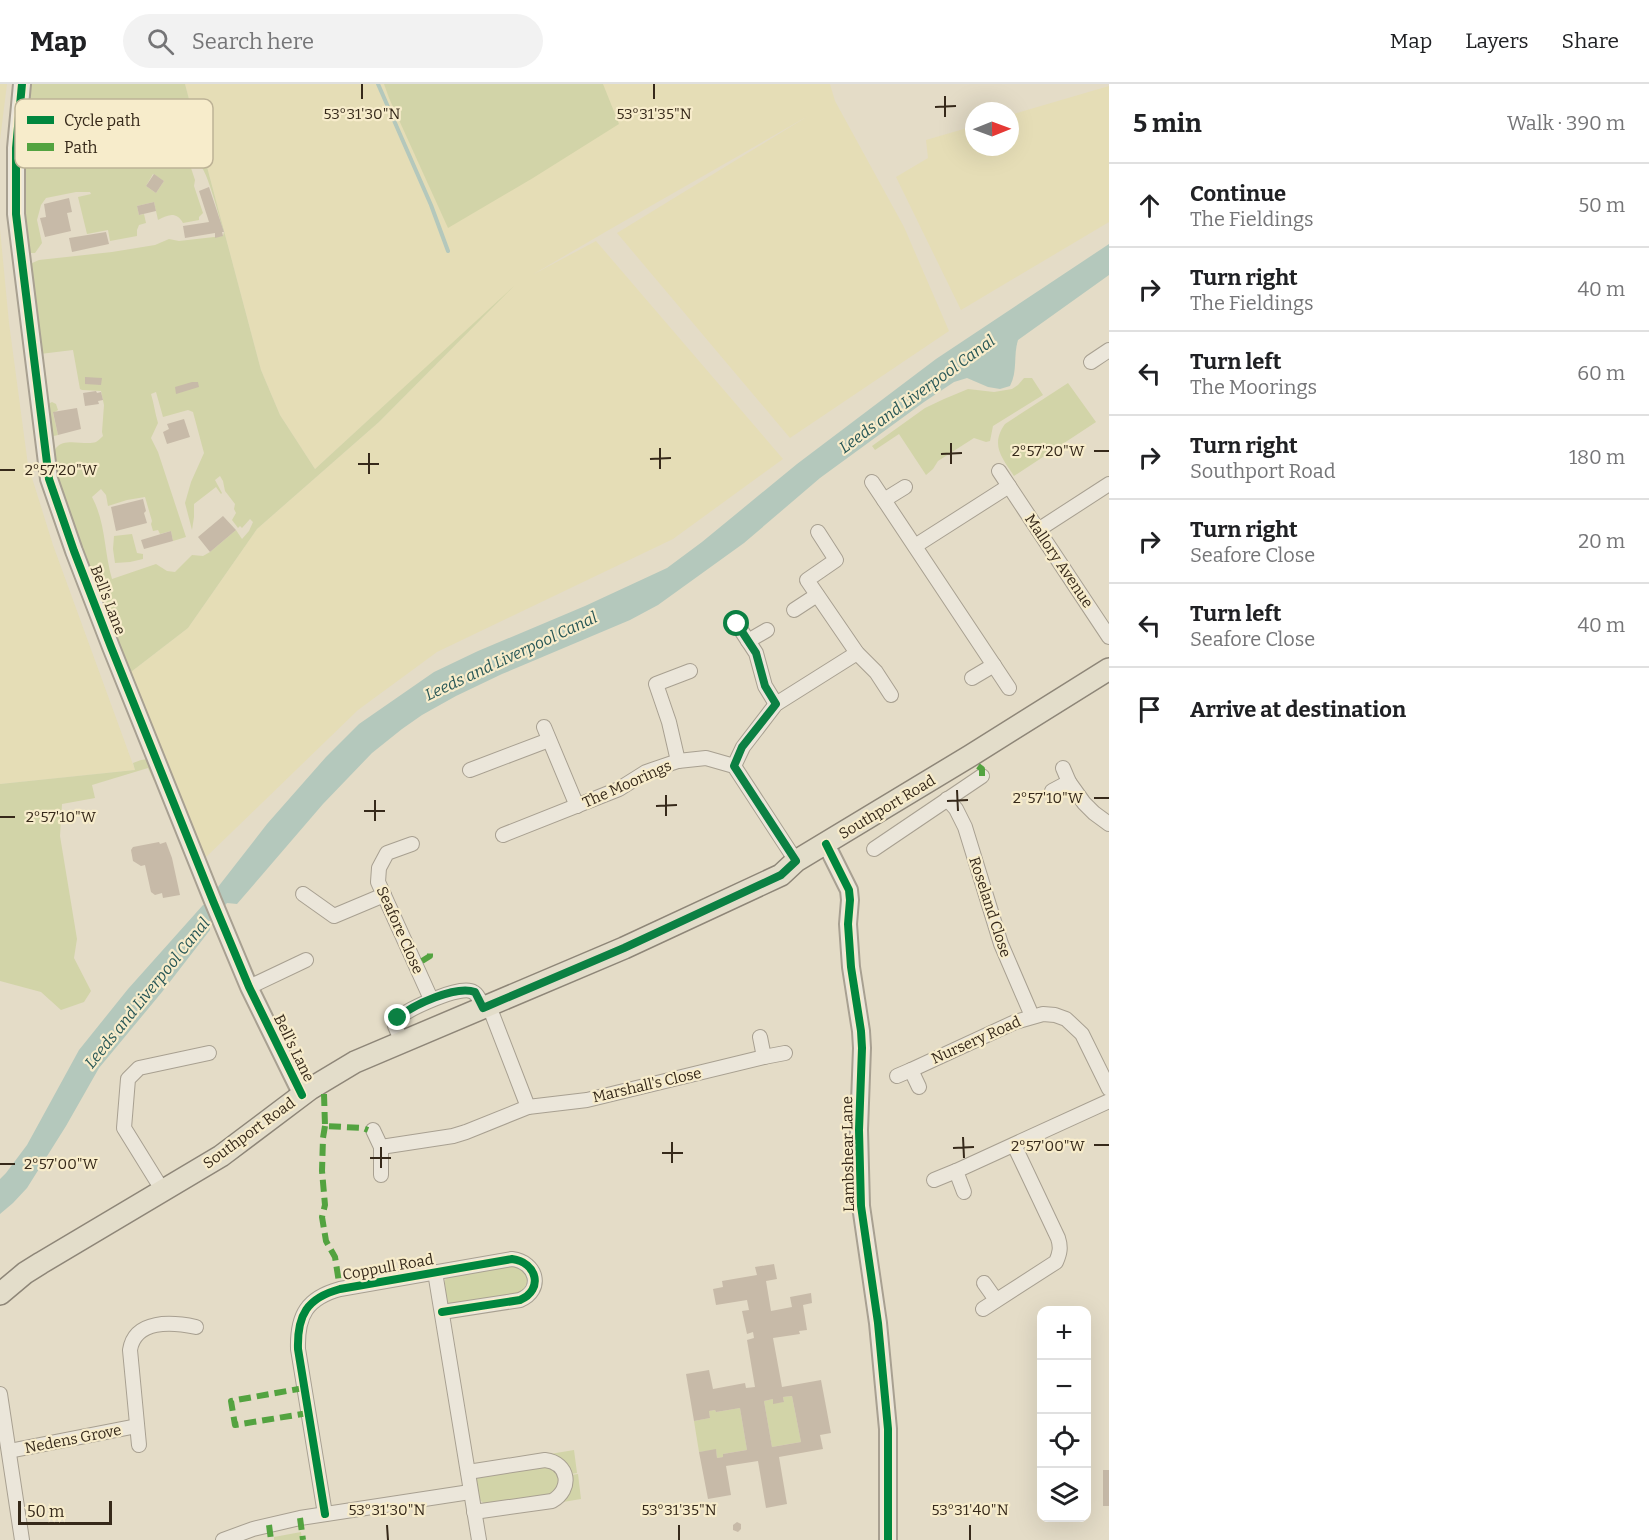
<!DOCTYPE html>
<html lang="en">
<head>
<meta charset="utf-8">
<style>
  body { margin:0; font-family:Bitter,serif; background:#f2f2f2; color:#202124 }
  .controls { position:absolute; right:18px; bottom:18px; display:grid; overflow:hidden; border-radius:12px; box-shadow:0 6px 24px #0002 }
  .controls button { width:54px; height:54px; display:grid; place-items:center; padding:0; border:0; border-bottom:2px solid #e0e0e0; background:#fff; color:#202124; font:30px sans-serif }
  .compass { position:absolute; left:965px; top:18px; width:54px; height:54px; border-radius:50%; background:#fff; box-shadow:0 6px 24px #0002; rotate:89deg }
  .scale { position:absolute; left:18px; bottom:15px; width:94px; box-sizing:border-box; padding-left:6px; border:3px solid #36291a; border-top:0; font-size:16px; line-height:21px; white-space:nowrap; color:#36291a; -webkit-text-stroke:4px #f7eccb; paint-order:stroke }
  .stop { position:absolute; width:18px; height:18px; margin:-14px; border:4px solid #0b8043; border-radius:50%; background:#fff }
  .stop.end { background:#0b8043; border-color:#fff; box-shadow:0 2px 6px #0008 }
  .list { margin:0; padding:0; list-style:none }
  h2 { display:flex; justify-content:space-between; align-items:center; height:78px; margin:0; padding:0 24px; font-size:26px }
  h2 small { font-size:20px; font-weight:400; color:#757577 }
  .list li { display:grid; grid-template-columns:39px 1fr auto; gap:18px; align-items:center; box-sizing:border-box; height:84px; padding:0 24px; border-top:2px solid #e0e0e0 }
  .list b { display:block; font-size:22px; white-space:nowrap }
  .list p { margin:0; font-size:20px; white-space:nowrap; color:#757577 }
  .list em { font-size:20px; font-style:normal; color:#757577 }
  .icon { flex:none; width:33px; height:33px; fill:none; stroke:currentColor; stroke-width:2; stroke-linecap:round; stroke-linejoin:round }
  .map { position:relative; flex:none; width:1109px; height:1456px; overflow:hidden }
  header { display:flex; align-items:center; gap:36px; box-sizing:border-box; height:84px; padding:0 30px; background:#fff; border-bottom:2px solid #e0e0e0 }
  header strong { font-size:28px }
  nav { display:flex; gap:33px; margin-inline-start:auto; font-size:21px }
  .search { width:420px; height:54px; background:#f2f2f2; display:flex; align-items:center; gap:15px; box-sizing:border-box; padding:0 21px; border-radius:33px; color:#757577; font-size:22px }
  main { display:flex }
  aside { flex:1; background:#fff }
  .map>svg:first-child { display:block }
  .farmland { fill:#e5ddb6 }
  .green { fill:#d2d4a8; fill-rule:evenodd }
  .water { fill:#b4c8bc }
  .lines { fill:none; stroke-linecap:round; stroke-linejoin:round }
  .stream { stroke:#b4c8bc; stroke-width:4 }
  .building { fill:#c7baa8; fill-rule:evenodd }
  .minor-casing { stroke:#a8a091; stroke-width:16 }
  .tertiary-casing { stroke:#a8a091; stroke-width:20 }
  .primary-casing { stroke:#8e8678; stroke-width:24 }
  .minor { stroke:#ebe6da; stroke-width:14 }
  .tertiary { stroke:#ebe6da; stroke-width:16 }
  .primary { stroke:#e3ddca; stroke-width:21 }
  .quiet { stroke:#53a340; stroke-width:6; stroke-dasharray:12 6; stroke-linecap:butt }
  .cycleway-casing { stroke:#f7eccb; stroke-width:11 }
  .cycleway { stroke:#00873e; stroke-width:8 }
  .route { stroke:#0b8043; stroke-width:8 }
  .ticks { fill:none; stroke:#36291a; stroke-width:2 }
  .labels { text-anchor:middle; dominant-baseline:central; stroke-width:4.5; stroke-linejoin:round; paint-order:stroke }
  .street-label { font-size:15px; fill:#36291a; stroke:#f7eccb }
  .water-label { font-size:16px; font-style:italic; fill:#285756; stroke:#f7eccb }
  .key { fill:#f7eccb; stroke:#bdb296; stroke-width:1.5 }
  .key-label { font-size:16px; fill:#36291a }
  .ticks-label { font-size:15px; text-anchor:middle; fill:#36291a; stroke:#f7eccb; stroke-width:4.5; stroke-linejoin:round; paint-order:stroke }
</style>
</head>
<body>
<header>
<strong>Map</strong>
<div class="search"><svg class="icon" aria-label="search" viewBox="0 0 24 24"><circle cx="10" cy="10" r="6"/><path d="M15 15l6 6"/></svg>Search here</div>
<nav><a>Map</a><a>Layers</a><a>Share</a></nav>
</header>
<main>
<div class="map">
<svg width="1109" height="1456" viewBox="0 0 1109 1456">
  <rect width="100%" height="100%" fill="#e4dcc7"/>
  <!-- farmland -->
  <g class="farmland">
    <polygon points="0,0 7,0 0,56"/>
    <polygon points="185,0 830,0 835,17 904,143 949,247 790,354 617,149 808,32 607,147 532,191 596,157 783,375 673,455 437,568 358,626 203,776 127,591 188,544 257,445 379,338 501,215 315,385 280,331 261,286"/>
    <polygon points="1109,2 1109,138 961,226 896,93 928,74 926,56 974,42 974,63 1010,63 1010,31"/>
    <polygon points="0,145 9,239 28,381 53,461 135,686 0,700"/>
  </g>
  <!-- green -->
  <g class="green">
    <path d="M29,0H185L261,286L280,331L315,385L514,202L379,338L257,445L188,544L127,591C119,558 108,526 95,494C87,472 43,382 56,364C65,353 85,362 96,358C99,356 101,354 103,352L102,348L104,321L101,307L82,306L80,305L73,266L40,270L30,180L39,176L112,168L155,161L169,155L179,157L223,152L224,148C219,134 208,87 199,80L193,81L191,84L195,96L194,102L203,129L199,133V136L183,139C176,127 168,131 158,136L154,118L137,122L139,131L144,130L146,139L139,141L137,146V152L110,157L108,146L87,150L78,113L91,110L90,108H76L46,114L41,121L37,136L42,159L35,169H29L22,128V79ZM153,90L164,97L156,109L146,102ZM156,308L163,333L188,326L193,328L204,369L191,398L185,419L192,446L194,433V420L216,403L221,410L222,409L215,396L220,392L223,397L225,407L235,420L234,425L236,429L232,436L238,444L240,442L242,444L250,435L253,438L249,447L242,455L236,446L210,468L203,472L192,471L175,488L167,487L156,480L112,495C104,468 106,439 92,413L101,405L106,411L108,422L127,416L145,413L152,437L151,440L153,447L158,446L160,450L171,447L173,457L186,453L158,368L151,354L158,339C155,329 154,320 151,310Z"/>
    <polygon points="384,0 603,0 619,40 533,94 448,144 389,14"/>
    <polygon points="1024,294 1032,294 1043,311 993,342 990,357 986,358 974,354 938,377 933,385 926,391 899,350 875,366 872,362 925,324 944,315 968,305 994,308 1012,305 1018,301"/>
    <path d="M1068,299L1096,338L1014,392C1002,374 990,361 1005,340Z"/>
    <polygon points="52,318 56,320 58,326 53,329 58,351 49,353 46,321"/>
    <polygon points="132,450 137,469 143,470 143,475 130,478 115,479 113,465 114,452"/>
    <polygon points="148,675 158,696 154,697 148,684 92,701 95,714 62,720 60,752 77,855 74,874 91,907 84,918 61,926 41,908 0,897 0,700 135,686 133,679 141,676"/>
    <path d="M511,1180L524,1186C529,1196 528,1202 520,1209L451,1221L447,1218C444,1210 441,1198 448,1192Z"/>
    <polygon points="792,1312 801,1358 772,1363 764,1317 773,1315 773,1319 784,1318 783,1313"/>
    <polygon points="740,1324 747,1366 723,1370 723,1373 717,1374 716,1366 699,1368 694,1337 710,1334 709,1327 715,1326 716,1328"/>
    <path d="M574,1366L577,1389L571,1390C568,1378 560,1374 550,1370Z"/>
    <polygon points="547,1380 558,1387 560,1397 555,1407 550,1410 485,1420 478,1415 475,1396 477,1392"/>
    <polygon points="578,1390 581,1415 557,1419 571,1391"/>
    <polygon points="301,1448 302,1456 274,1456 274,1453"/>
  </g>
  <!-- water -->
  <path class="water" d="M1109,160V191L1018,256C1013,272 1018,287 1010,302L1000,305L988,303L967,294L954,298L924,318L820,394L744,459L658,521L630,536L502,590L456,612L422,631L402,645L372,669L323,720L237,820L227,819L209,838L210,846L162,908L99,984L66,1042L27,1104L13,1119L0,1130V1095L6,1089L27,1061L79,966L128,905L203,821H211L217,816L218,803L267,740L326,673L359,640L434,588L478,567L585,522L667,484L702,458L797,380L936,275Z"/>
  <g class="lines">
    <!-- stream -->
    <polyline class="stream" points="378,0 431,121 448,167"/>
  </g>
  <!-- building -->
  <g class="building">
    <polygon points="154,90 164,97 156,109 146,102"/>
    <polygon points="209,103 224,148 222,148 223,152 215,154 215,149 185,154 183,142 209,138 199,107"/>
    <polygon points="69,114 72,128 67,129 71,147 45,153 40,134 46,133 44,120"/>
    <polygon points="154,118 156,127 139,131 137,122"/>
    <polygon points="106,148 109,160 72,168 69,154"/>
    <polygon points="85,293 102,294 101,301 85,300"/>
    <polygon points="192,298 198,298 199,303 176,310 175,303"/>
    <polygon points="96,307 97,309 101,308 103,316 98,317 99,320 85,322 83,309"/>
    <polygon points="77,324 81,345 58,351 53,328"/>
    <polygon points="184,335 190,353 167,360 163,348 169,345 167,340"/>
    <polygon points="143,415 146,427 144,429 147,439 116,447 111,423"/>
    <polygon points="223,432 236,446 210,468 198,453"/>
    <polygon points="171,447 173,457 144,465 141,456"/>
    <polygon points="159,758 160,760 166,758 172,774 180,811 163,814 162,809 155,811 151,808 145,781 141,782 133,777 131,766 133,763"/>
    <path d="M774,1180L777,1195L766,1197L771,1227L792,1223L790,1213L811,1209L812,1219L803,1221L807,1246L799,1247L800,1250L773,1254L782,1303L821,1296L831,1349L820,1351L823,1365L779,1373L787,1420L766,1424L758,1377L726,1382L731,1411L708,1415L699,1368L716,1365L717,1374L723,1373V1370L747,1366L740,1324L716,1328L715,1326L709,1327L710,1334L694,1337L686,1290L709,1286L713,1305L745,1299L746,1304L755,1303L747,1256L754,1254L753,1248L747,1250L742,1227L749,1226L747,1216L716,1221L713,1205L723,1203L722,1197L757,1191L755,1183ZM792,1312L801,1358L772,1363L764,1317L773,1315V1320L784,1318L783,1313Z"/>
    <rect x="1103" y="1386" width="6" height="36"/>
    <polygon points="737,1438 741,1440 741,1445 738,1448 733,1446 733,1441"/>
  </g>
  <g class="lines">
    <defs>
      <g id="minor">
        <polyline points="1091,278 1109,266"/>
        <polyline points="999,387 1109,553"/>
        <polyline points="872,398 1009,604"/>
        <polyline points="884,416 905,403"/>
        <polyline points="1038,446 1109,400"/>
        <polyline points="818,448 836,476 807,496 857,569 876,588 891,611"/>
        <polyline points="915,462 1009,402"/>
        <polyline points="794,526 817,511"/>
        <polyline points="737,540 756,569 765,602 776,620"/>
        <polyline points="748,557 767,546"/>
        <polyline points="972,594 994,581"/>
        <polyline points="544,643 577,722"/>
        <polyline points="678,677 669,638 656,600 690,587"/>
        <polyline points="734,682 743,663 776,620 857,569"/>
        <polyline points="470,686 549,656"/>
        <polyline points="1069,698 1084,719 1094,729 1109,740"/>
        <polyline points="1052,707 1069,698 1063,684"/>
        <polyline points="947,715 956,725 965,743 1001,860 1032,932"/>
        <polyline points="503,751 619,705 646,688 678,677 706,674 734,682 796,777"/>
        <polyline points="412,760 387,769 379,784 378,798 431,915"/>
        <polyline points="874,765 982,692"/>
        <polyline points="303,810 334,832 384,811"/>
        <polyline points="249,903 306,876"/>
        <polyline points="489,922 528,1023"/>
        <polyline points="760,953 764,973 785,969"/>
        <path d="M402,958L395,942L398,934C409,925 461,900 473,908C478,910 481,919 483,924"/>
        <polyline points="911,986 1015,938 1043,930 1055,931 1066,935 1082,950 1109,1005"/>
        <polyline points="897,992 911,986 919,1003"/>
        <polyline points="373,1046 381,1063 381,1091"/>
        <polyline points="381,1063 453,1052 466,1048 528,1023 587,1016 764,973"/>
        <polyline points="956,1087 1109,1017"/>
        <polyline points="934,1096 956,1087 964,1108"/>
        <polyline points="163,1107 124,1044 128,995 139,984 209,969"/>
        <polyline points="435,1188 479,1456"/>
        <polyline points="984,1199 996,1216"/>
        <path d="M983,1225L1056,1178C1060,1169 1061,1163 1058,1154L1014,1061"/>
        <polyline points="0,1310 22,1456"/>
        <path d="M139,1361L130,1266C135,1235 172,1238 196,1243"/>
        <polyline points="9,1367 137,1342"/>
        <path d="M468,1388L545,1376C569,1379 573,1405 552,1417L474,1428"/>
        <path d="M325,1430L298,1265C297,1231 307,1214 340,1205L512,1175C537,1178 544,1206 520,1216L442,1228"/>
        <polyline points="223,1456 253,1445 300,1434 470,1408"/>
      </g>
      <g id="tertiary">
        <polyline points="22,0 16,64 16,130 49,395 74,467 111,563 213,817 249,903 302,1011"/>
        <polyline points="826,760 849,806 850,816 848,840 851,883 861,947 862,964 859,1046 861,1122 878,1239 888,1345 888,1456"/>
      </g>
      <polyline id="primary" points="0,1210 25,1189 41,1179 221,1072 310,1005 355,978 624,864 781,791 796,777 970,672 1109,585"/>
    </defs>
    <!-- minor casing -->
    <use href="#minor" class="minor-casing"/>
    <!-- tertiary casing -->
    <use href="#tertiary" class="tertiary-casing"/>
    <!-- primary casing -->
    <use href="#primary" class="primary-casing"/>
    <!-- minor -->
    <use href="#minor" class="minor"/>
    <!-- tertiary -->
    <use href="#tertiary" class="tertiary"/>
    <!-- primary -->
    <use href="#primary" class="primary"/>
    <!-- quiet -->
    <g class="quiet">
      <polyline points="978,682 982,685 982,692"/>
      <polyline points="422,877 430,872 430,866"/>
      <polyline points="324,1010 325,1042 363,1044 368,1046"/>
      <polyline points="325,1042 323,1054 322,1087 325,1121 322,1133 326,1157 335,1173 340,1205"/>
      <polyline points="304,1304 231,1317 235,1341 308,1329"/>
      <polyline points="300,1434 303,1456"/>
      <polyline points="269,1441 271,1456"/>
    </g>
    <defs>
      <g id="cycleway">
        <polyline points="22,0 16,64 16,130 49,395 74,467 111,563 213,817 249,903 302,1011"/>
        <polyline points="826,760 849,806 850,816 848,840 851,883 861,947 862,964 859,1046 861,1122 878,1239 888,1345 888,1456"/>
        <path d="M325,1430L298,1265C297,1231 307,1214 340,1205L512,1175C537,1178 544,1206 520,1216L442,1228"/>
      </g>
    </defs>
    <!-- cycleway casing -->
    <use href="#cycleway" class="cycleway-casing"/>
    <!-- cycleway -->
    <use href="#cycleway" class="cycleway"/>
  </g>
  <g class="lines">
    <!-- route -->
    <path class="route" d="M398,934C412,921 456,901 475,908L483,924L624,864L781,791L796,777L734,682L742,663L776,620L765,602L756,569L737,540"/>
  </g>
  <!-- ticks -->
  <path class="ticks" d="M362,0V15M654,0V15M945,12V33M935,23L956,22M951,359V380M660,364V385M1094,367H1109M369,369V390M941,370L962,369M650,375L671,374M358,380H379M0,386H15M957,706L958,727M666,711V732M1094,714H1109M375,716V737M947,717L968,716M656,722L677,721M364,727H385M0,733H15M963,1053L964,1074M672,1058V1079M1094,1061H1109M381,1063V1084M953,1064L974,1063M662,1069H683M370,1074H391M0,1080H15M387,1441L388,1456M679,1441V1456M970,1441V1456"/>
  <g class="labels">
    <!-- street labels -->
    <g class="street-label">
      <text transform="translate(1059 477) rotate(56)">Mallory Avenue</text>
      <text transform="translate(108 516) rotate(69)">Bell's Lane</text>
      <text transform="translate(627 700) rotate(-24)">The Moorings</text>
      <text transform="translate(887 723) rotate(-31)">Southport Road</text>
      <text transform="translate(990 823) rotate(72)">Roseland Close</text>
      <text transform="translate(400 846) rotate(66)">Seafore Close</text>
      <text transform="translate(976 956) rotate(-24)">Nursery Road</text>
      <text transform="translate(294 964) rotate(64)">Bell's Lane</text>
      <text transform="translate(647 1001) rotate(-13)">Marshall's Close</text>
      <text transform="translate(249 1049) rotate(-36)">Southport Road</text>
      <text transform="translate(848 1070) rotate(-91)">Lambshear Lane</text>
      <text transform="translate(388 1183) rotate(-10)">Coppull Road</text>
      <text transform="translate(73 1355) rotate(-11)">Nedens Grove</text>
    </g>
    <!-- water labels -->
    <g class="water-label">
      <text transform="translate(917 310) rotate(-36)">Leeds and Liverpool Canal</text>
      <text transform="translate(511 572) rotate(-25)">Leeds and Liverpool Canal</text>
      <text transform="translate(147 909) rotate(-51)">Leeds and Liverpool Canal</text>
    </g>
  </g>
  <!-- legend -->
  <rect x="15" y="15" width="198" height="69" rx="9" class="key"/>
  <rect x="27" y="32" width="27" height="8" fill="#00873e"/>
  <rect x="27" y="59" width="27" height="8" fill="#53a340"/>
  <g class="key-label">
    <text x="64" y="42">Cycle path</text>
    <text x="64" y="69">Path</text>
  </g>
  <g class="ticks-label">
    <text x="362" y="35">53°31'30"N</text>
    <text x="654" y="35">53°31'35"N</text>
    <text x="1048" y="372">2°57'20"W</text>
    <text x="61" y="391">2°57'20"W</text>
    <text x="1048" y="719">2°57'10"W</text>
    <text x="61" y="738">2°57'10"W</text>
    <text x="1048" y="1067">2°57'00"W</text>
    <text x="61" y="1085">2°57'00"W</text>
    <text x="387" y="1431">53°31'30"N</text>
    <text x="679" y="1431">53°31'35"N</text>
    <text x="970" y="1431">53°31'40"N</text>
  </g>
</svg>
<div class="controls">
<button>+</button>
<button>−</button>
<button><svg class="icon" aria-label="locate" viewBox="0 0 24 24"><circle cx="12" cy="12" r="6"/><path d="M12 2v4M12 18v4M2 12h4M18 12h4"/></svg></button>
<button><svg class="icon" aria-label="layers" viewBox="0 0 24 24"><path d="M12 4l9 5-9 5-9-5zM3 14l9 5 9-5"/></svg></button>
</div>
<svg class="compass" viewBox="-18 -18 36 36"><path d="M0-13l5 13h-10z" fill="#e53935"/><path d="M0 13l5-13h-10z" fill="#757577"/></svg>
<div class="scale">50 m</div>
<div class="stop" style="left:737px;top:540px"></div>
<div class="stop end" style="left:398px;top:934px"></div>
</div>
<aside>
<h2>5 min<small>Walk · 390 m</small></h2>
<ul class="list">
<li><svg class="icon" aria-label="ahead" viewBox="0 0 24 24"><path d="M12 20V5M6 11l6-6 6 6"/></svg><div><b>Continue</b><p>The Fieldings</p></div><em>50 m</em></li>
<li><svg class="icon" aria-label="right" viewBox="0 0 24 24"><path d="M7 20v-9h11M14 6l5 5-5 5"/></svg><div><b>Turn right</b><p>The Fieldings</p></div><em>40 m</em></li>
<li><svg class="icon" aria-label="left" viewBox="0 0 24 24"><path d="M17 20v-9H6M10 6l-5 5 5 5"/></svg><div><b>Turn left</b><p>The Moorings</p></div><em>60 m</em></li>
<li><svg class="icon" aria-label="right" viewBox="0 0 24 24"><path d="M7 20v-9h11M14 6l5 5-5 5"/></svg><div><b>Turn right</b><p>Southport Road</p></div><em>180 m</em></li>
<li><svg class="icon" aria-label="right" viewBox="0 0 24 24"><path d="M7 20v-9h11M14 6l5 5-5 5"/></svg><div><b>Turn right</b><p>Seafore Close</p></div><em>20 m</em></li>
<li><svg class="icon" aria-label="left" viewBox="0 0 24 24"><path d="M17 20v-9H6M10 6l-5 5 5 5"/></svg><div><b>Turn left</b><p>Seafore Close</p></div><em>40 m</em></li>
<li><svg class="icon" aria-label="arrive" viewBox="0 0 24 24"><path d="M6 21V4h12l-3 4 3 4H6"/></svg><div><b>Arrive at destination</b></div></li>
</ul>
</aside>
</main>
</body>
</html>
